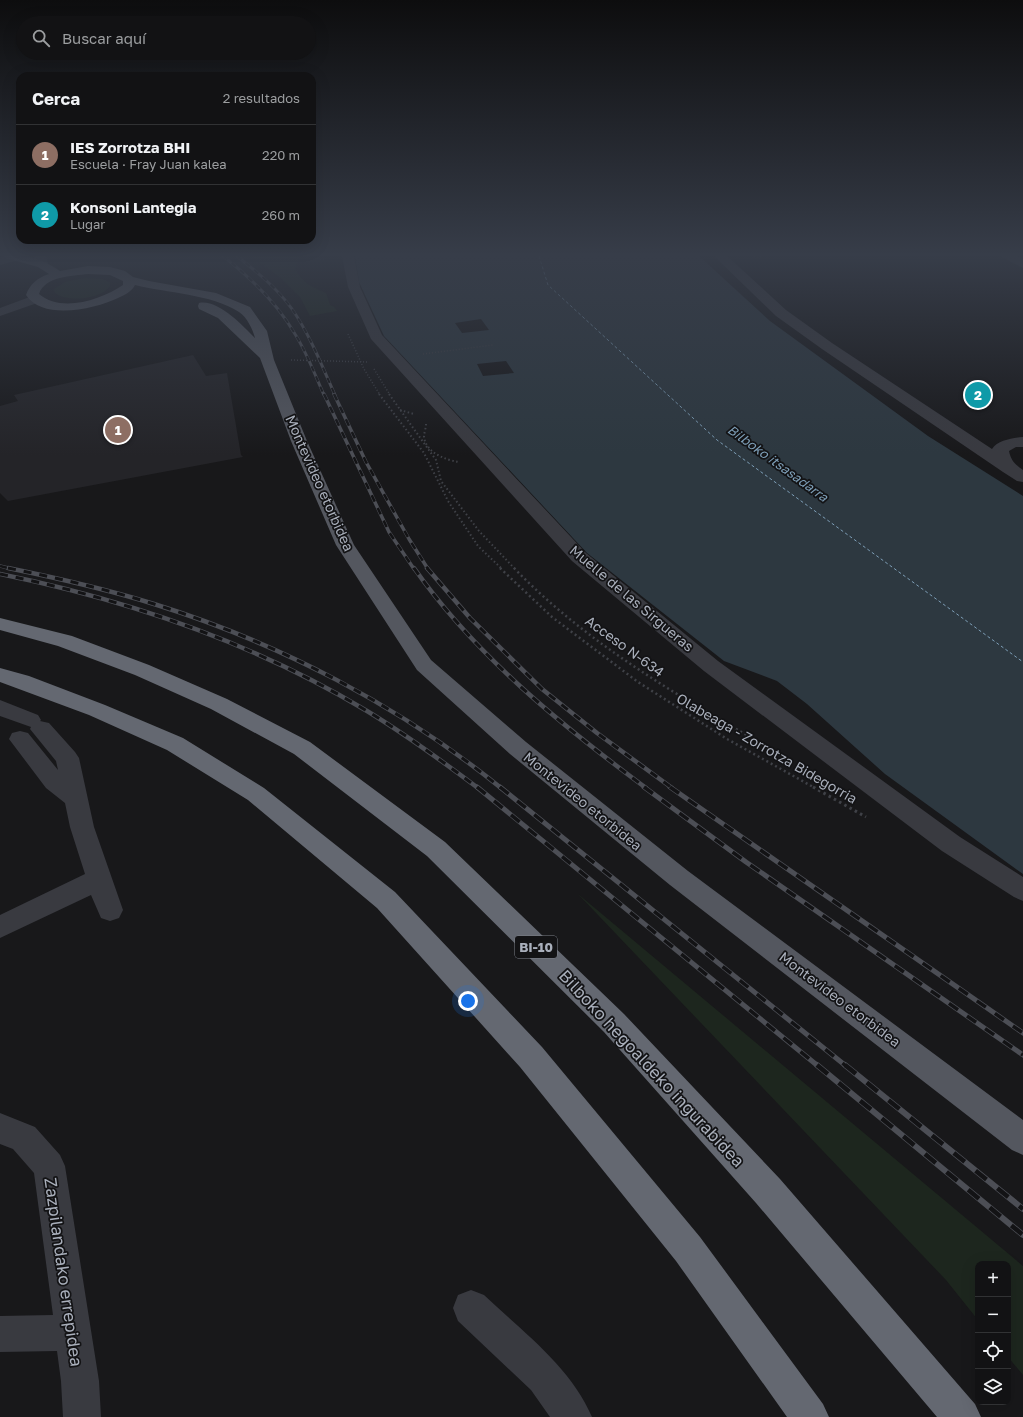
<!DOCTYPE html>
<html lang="es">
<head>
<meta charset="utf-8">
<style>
  body { margin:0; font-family:"Golos Text",sans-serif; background:#1b1b1d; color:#f1f3f6 }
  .controls { position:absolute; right:12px; bottom:12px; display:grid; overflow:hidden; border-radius:8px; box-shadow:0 4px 16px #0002 }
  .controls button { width:36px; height:36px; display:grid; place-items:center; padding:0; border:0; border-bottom:1px solid #313234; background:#121214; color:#f1f3f6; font:20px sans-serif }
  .you { position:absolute; left:468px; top:1001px; width:14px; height:14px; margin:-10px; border:3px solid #fff; border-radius:50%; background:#1a73e8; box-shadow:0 0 0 6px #1a73e833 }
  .badge { display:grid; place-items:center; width:26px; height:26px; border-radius:50%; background:#db2777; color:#fff; font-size:13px; font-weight:700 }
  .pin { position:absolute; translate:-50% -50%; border:2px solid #fff; box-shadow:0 1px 4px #0006 }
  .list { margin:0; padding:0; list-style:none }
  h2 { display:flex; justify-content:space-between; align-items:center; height:52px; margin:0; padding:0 16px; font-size:17px }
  h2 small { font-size:13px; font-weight:400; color:#9c9ea0 }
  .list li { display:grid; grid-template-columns:26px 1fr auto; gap:12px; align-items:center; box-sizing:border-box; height:60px; padding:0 16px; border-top:1px solid #313234 }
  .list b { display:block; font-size:15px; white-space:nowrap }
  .list p { margin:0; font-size:13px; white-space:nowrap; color:#9c9ea0 }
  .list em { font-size:13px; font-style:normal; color:#9c9ea0 }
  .icon { flex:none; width:22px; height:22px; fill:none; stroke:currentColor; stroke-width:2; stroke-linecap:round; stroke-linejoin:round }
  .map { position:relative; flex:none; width:1023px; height:1417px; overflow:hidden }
  .search { position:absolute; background:#121214; box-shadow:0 4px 16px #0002; left:16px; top:16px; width:300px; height:44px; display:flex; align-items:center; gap:10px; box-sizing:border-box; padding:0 14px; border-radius:22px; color:#9c9ea0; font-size:15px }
  .panel { position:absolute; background:#121214; box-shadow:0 4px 16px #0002; left:16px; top:72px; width:300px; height:172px; border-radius:12px }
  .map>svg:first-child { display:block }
  .built { fill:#242428 }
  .green { fill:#1d261e }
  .water { fill:#2d3840 }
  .pier { fill:#18181a }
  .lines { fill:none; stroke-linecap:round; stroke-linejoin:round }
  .ferry { stroke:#7e9fb8; stroke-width:1; stroke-dasharray:3 2.5; stroke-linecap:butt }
  .path-far3 { stroke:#3f4147; stroke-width:1.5; stroke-dasharray:1 2; stroke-linecap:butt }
  .path-far2 { stroke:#3f4147; stroke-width:2; stroke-dasharray:1.5 2.5; stroke-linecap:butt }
  .path-far1 { stroke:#3f4147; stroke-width:2.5; stroke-dasharray:2 3; stroke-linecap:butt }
  .path { stroke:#3f4147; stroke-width:3; stroke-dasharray:2.5 3.5; stroke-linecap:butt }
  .minor { fill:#393a40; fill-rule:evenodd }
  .major { fill:#54575f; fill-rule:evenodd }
  .highway { fill:#646871; fill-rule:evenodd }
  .rail-far4-casing { stroke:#4c4e55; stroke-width:3 }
  .rail-far3-casing { stroke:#4c4e55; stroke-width:3.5 }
  .rail-far2-casing { stroke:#4c4e55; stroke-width:4.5 }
  .rail-far1-casing { stroke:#4c4e55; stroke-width:5 }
  .rail-casing { stroke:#4c4e55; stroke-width:6 }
  .rail-far4 { stroke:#131315; stroke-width:2; stroke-dasharray:5.5; stroke-linecap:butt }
  .rail-far3 { stroke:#131315; stroke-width:2.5; stroke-dasharray:7; stroke-linecap:butt }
  .rail-far2 { stroke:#131315; stroke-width:3; stroke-dasharray:8; stroke-linecap:butt }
  .rail-far1 { stroke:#131315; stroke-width:3.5; stroke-dasharray:11; stroke-linecap:butt }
  .rail { stroke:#131315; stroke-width:4.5; stroke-dasharray:14; stroke-linecap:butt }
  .labels { text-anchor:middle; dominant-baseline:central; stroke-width:3.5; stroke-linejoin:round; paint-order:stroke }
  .far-water-label { font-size:13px; font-style:italic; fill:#7e9fb8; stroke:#131315 }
  .shield { fill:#131315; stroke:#7c8089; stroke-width:1 }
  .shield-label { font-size:13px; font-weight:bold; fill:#a9afbb }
  .street-label { font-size:14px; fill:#a9afbb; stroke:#131315 }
  .near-street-label { font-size:17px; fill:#a9afbb; stroke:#131315 }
</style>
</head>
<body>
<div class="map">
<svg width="1023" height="1417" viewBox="0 0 1023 1417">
  <rect width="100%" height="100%" fill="#18181a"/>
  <!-- built -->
  <polygon class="built" points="193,355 206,376 227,373 241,455 243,457 8,501 0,493 0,406 18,401 14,395"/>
  <!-- green -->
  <g class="green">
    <path d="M252,256H300L295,268C302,283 312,287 326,293L330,305L334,307L337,311L310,316L300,297L283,280Z"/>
    <path d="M84,278L102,279L110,282V286C102,299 67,303 55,293L54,289L65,282Z"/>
    <polygon points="578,894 1023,1266 1023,1375 1008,1357 1008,1264 978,1264 978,1320 946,1280"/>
  </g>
  <!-- water -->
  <polygon class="water" points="355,256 699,256 770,321 928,436 1023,496 1023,874 885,774 807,704 777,681 724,661 587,553 384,336 359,282"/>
  <!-- pier -->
  <g class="pier">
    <polygon points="481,319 489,330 462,333 455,323"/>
    <polygon points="506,361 514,373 483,376 477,364"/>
  </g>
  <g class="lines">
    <!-- ferry -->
    <polyline class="ferry" points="539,256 548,285 717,440 1023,662"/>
    <!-- path-far3 -->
    <g class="path-far3">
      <polyline points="754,257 763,256"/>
      <polyline points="320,260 326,259"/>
      <polyline points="348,334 364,369 380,395"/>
      <polyline points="423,354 493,345"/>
      <polyline points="291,360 368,362"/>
      <polyline points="374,369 390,395"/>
    </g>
    <!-- path-far2 -->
    <g class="path-far2">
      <polyline points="379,394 424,453 448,501 478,546 502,569"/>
      <polyline points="389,394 436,460 441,481 479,531 515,569"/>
      <polyline points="400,410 414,414"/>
      <path d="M426,424C426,428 424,433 424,437C426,453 446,460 459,462"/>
    </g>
    <!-- path-far1 -->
    <g class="path-far1">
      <polyline points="500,568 552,617 638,682 727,739 815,788"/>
      <path d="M514,568C593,650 694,705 792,761"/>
    </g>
    <!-- path -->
    <polyline class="path" points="813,787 866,817"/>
    <!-- minor -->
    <g class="minor">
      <polygon points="3,256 20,256 20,257 18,260 0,265 0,257"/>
      <polygon points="34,256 46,256 48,264 46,267 38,267"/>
      <polygon points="342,256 354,256 360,287 382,335 586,553 718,661 960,837 1023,877 1023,901 1014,897 942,851 704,671 572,561 371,339 348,287"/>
      <path d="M714,256H727L786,310L832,343L992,449C998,440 1013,438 1023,437V447H1016L1009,451C1011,461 1015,464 1023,470V482L1017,481L1003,472L822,349L776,316Z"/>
      <polygon points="1000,256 1017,256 1023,259 1023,268"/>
      <polygon points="35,295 40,296 41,299 40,302 0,316 0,308"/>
      <polygon points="0,700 38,715 41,720 40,721 49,723 75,752 79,758 94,827 123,910 119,918 110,921 101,918 91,895 0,938 0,915 85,874 70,827 65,803 46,788 9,739 12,733 20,731 28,733 58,770 56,761 30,729 31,727 0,716"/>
      <polygon points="0,1113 35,1127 60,1155 65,1166 99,1381 101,1417 63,1417 61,1381 57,1351 0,1352 0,1316 53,1315 34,1173 13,1149 0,1144"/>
      <path d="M471,1290L484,1295C522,1331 571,1367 592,1417H550L531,1390L458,1321L453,1308L458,1295Z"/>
    </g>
    <!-- major -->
    <path class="major" d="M4,256C29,256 39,257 60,271L88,266L110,267L125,271L133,277L149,281L216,293L250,307L267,331L274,360L307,441L354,545L431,660L526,742L688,871L1023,1120V1155L1012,1150L670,885L510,754L417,670L336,545L291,441L260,358L218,318L199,309L198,306L199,303C218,299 243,326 255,338C253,330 247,317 239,312C211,294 167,293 135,285C132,291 125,295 118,298C95,309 43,321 26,295C30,284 37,278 49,274L38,267L6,258ZM88,274L110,275L123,281V285C101,300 61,313 39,294C45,276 72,276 88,274Z"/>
    <!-- highway -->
    <g class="highway">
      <polygon points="0,618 72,636 149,665 227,699 310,742 445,842 624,1014 780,1179 975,1404 981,1417 937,1417 756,1203 604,1032 427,856 294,754 211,709 135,675 58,646 0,630"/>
      <polygon points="0,668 29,676 105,705 183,738 264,788 395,892 542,1047 700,1237 823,1404 829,1417 787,1417 676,1261 520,1067 377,908 248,800 167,750 89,715 0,682"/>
    </g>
    <defs>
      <g id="rail-far4">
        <path d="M223,256C251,278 277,303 295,334C307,353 315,375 324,395"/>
        <path d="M237,256C257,272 278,289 292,309C310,335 322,366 335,395"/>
      </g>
      <g id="rail-far3">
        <polyline points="324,394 389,532 414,569"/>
        <polyline points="334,394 366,462 409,539 428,569"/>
        <polyline points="0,566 12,569"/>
      </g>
      <g id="rail-far2">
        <path d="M8,568C57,578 106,589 154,604C279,643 400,706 501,788"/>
        <path d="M414,568C475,655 561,725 646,788"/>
        <polyline points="427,568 470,618 542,689 597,733 672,788"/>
        <path d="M0,574C128,600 254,643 367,711C405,734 442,761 478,788"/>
      </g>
      <g id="rail-far1">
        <polyline points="477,787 818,1066"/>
        <polyline points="500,787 846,1066"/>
        <polyline points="644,787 746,862 1023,1055"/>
        <polyline points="670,787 1023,1033"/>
      </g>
      <g id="rail">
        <polyline points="817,1065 1023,1235"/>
        <polyline points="845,1065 1023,1209"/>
      </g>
    </defs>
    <!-- rail-far4 casing -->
    <use href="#rail-far4" class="rail-far4-casing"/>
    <!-- rail-far3 casing -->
    <use href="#rail-far3" class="rail-far3-casing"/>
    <!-- rail-far2 casing -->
    <use href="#rail-far2" class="rail-far2-casing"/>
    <!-- rail-far1 casing -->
    <use href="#rail-far1" class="rail-far1-casing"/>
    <!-- rail casing -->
    <use href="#rail" class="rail-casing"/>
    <!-- rail-far4 -->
    <use href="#rail-far4" class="rail-far4"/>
    <!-- rail-far3 -->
    <use href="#rail-far3" class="rail-far3"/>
    <!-- rail-far2 -->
    <use href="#rail-far2" class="rail-far2"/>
    <!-- rail-far1 -->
    <use href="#rail-far1" class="rail-far1"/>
    <!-- rail -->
    <use href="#rail" class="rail"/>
  </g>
  <!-- sky -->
  <linearGradient id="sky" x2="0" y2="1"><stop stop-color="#0d0d0e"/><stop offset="0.56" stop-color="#373d49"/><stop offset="1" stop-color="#373d49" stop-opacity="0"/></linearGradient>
  <rect width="1023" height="455" fill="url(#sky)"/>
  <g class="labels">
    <!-- far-water labels -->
    <g class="far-water-label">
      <text transform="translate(778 463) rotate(36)">Bilboko itsasadarra</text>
    </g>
    <!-- shield labels -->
    <rect class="shield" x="515" y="936" width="42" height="22" rx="3"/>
    <g class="shield-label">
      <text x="536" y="947">BI-10</text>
    </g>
    <!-- street labels -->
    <g class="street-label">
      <text transform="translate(320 483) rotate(66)">Montevideo etorbidea</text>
      <text transform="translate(632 598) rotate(40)">Muelle de las Sirgueras</text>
      <text transform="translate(625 646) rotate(36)">Acceso N-634</text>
      <text transform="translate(767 748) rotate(30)">Olabeaga - Zorrotza Bidegorria</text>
      <text transform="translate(583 801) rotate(39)">Montevideo etorbidea</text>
      <text transform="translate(840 999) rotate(37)">Montevideo etorbidea</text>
    </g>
    <!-- near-street labels -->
    <g class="near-street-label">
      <text transform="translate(652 1068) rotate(47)">Bilboko hegoaldeko ingurabidea</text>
      <text transform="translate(64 1272) rotate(82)">Zazpilandako errepidea</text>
    </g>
  </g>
</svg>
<div class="controls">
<button>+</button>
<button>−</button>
<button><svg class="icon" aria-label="locate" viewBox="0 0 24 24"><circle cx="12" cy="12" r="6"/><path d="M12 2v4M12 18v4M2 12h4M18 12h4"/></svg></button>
<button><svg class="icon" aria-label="layers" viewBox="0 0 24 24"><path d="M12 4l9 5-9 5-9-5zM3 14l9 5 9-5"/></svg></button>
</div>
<div class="you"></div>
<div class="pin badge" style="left:118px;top:430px;background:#8d6e63">1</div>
<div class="pin badge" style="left:978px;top:395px;background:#0f9aa8">2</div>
<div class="search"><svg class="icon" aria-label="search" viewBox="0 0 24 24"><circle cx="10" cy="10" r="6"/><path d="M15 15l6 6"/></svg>Buscar aquí</div>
<section class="panel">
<h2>Cerca<small>2 resultados</small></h2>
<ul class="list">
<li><span class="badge" style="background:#8d6e63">1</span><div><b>IES Zorrotza BHI</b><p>Escuela · Fray Juan kalea</p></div><em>220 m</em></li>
<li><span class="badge" style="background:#0f9aa8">2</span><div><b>Konsoni Lantegia</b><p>Lugar</p></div><em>260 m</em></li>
</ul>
</section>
</div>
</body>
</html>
